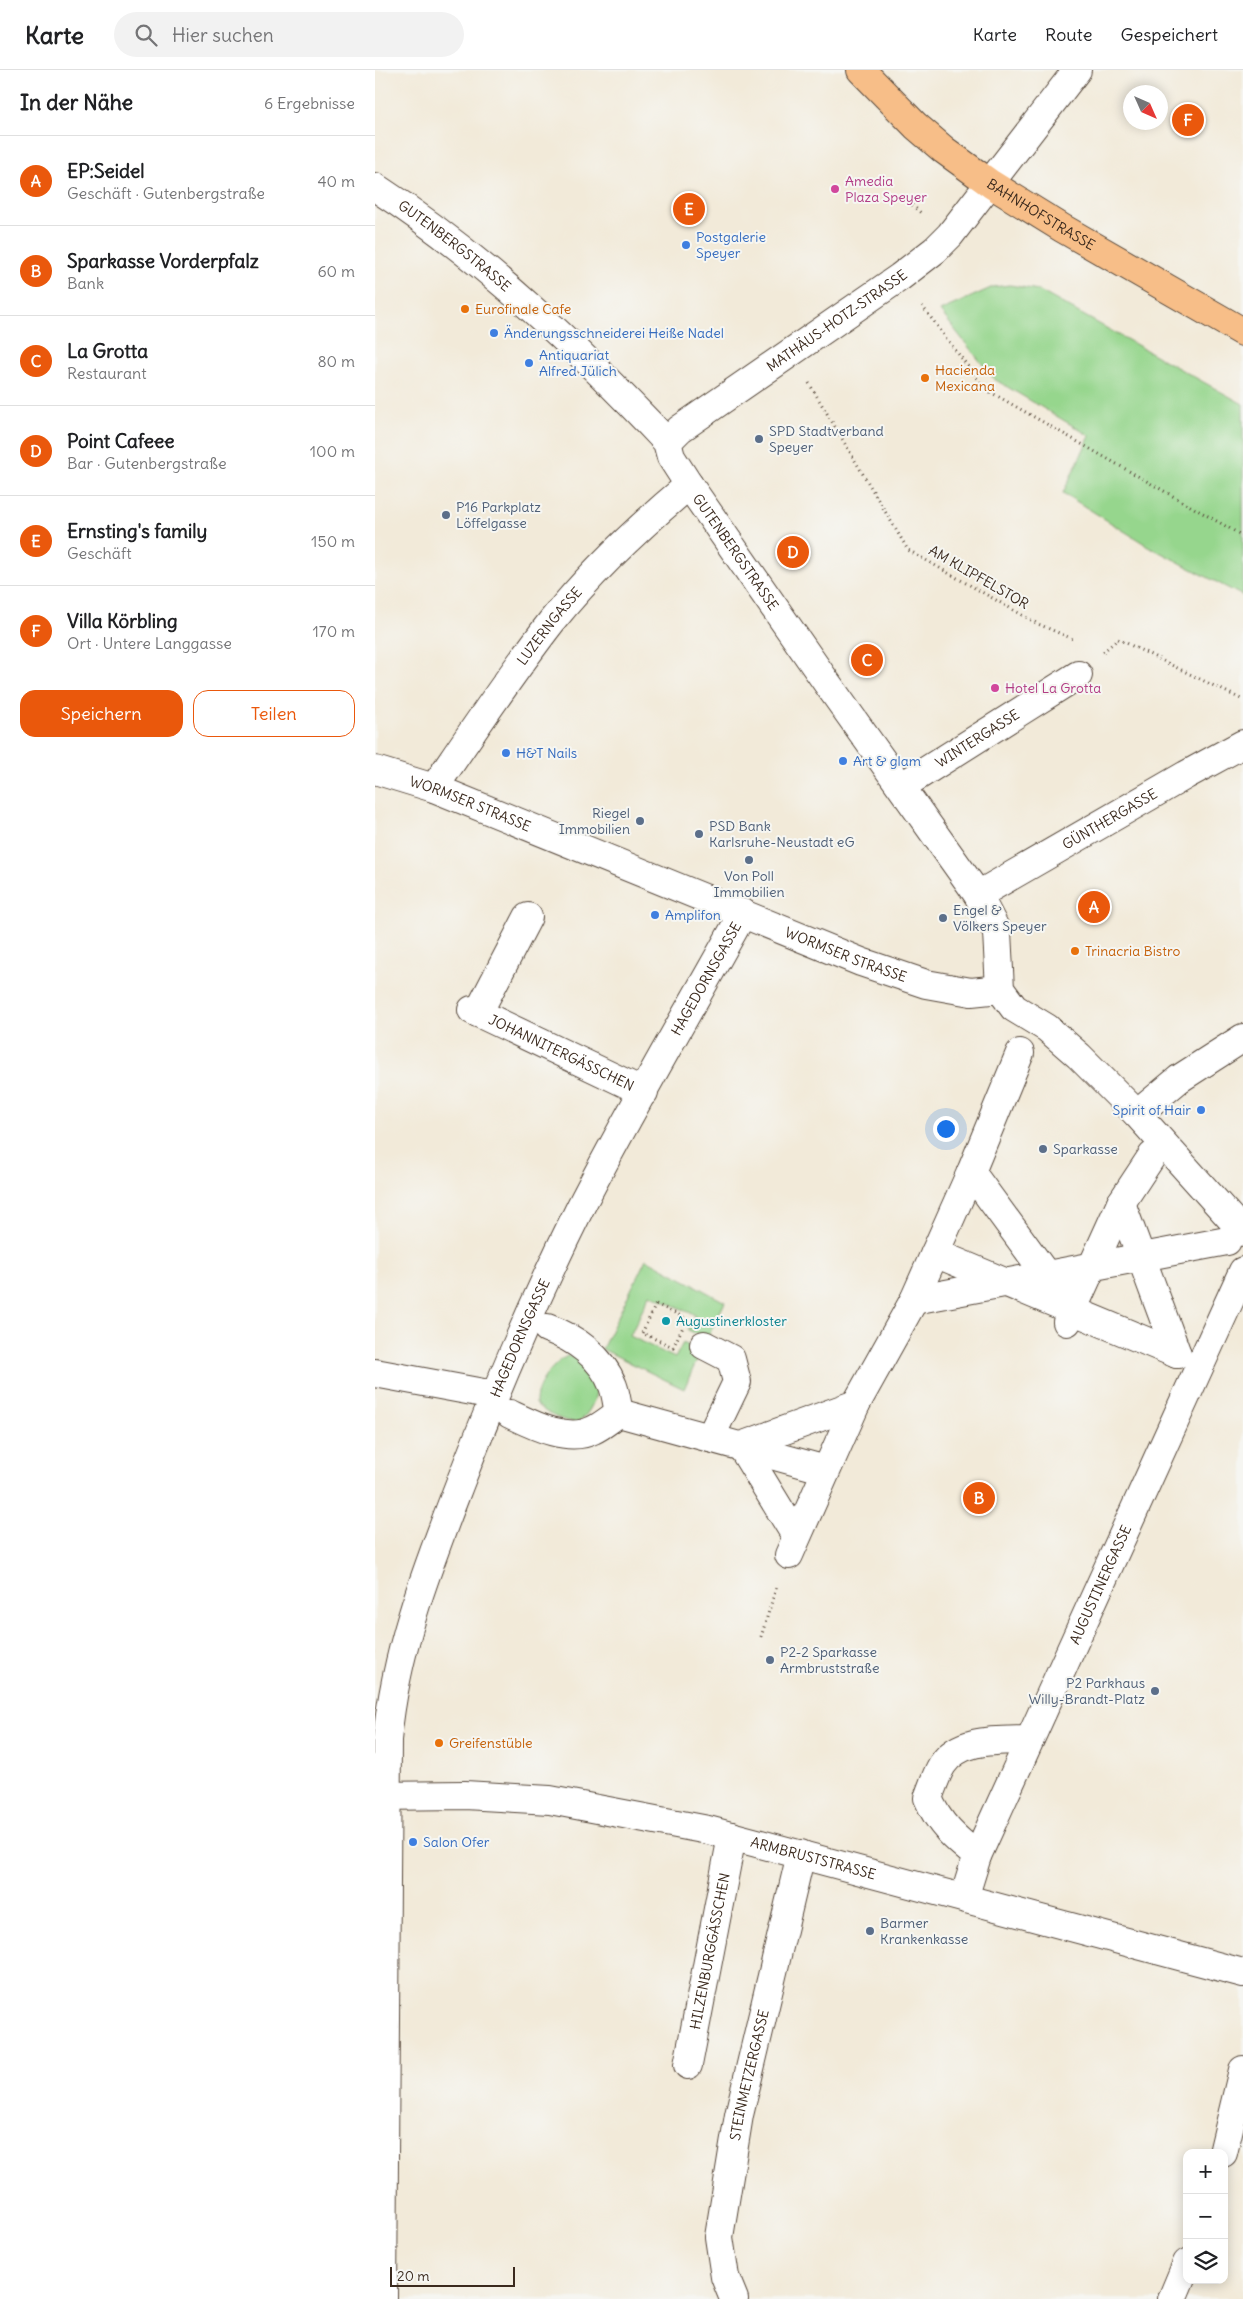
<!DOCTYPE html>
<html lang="de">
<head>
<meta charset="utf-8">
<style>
  body { margin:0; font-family:Delius,sans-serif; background:#f2f2f2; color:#202124 }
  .controls { position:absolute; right:15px; bottom:15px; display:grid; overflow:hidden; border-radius:10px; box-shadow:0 2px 12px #0003 }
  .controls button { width:45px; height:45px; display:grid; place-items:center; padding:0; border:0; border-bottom:1px solid #e0e0e0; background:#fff; color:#202124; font:25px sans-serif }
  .compass { position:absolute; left:748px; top:15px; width:45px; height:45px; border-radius:50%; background:#fff; box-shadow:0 2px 12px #0003; rotate:135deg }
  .scale { position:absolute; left:15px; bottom:12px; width:125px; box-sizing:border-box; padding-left:5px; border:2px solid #3b2a1e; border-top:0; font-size:14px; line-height:18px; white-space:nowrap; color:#3b2a1e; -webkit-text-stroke:4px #f6f6f2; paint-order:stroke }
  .you { position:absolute; left:570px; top:1058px; width:18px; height:18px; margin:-12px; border:4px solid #fff; border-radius:50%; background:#1a73e8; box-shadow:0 0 0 8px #1a73e833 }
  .badge { display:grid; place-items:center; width:32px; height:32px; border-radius:50%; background:#ea580c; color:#fff; font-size:16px; font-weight:700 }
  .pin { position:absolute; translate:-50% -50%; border:2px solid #fff; box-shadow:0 1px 5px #0006 }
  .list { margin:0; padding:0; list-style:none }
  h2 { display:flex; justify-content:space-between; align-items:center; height:65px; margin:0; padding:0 20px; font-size:21px }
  h2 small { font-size:16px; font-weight:400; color:#757577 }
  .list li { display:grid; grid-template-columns:32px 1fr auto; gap:15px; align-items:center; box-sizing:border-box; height:90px; padding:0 20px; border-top:1px solid #e0e0e0 }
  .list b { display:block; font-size:19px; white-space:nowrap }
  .list p { margin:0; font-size:16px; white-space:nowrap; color:#757577 }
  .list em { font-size:16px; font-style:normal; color:#757577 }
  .actions { display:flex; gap:10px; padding:15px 20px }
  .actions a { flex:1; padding:11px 0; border:1px solid #ea580c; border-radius:15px; text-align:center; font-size:18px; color:#ea580c }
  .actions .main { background:#ea580c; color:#fff }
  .icon { flex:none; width:28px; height:28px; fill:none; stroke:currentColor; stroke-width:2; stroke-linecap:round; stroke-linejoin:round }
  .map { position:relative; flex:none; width:868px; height:2229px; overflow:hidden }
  header { display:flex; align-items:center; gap:30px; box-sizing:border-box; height:70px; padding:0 25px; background:#fff; border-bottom:1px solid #e0e0e0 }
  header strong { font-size:24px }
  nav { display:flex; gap:28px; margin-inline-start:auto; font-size:18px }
  .search { width:350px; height:45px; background:#f2f2f2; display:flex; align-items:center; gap:12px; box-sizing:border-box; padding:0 18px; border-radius:28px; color:#757577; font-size:19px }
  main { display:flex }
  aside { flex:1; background:#fff }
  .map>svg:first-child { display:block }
  .green { fill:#96d68d; stroke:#688056 }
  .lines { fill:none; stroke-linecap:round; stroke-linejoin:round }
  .minor-casing { stroke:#56473a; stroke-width:30 }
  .major-casing { stroke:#56473a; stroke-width:30 }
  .path { stroke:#56473a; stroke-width:3; stroke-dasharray:1 4; stroke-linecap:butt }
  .minor { stroke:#fff; stroke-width:28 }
  .major { stroke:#f7be88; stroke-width:28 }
  .hotel-dot { fill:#d1479c; stroke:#f6f6f2; stroke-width:2 }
  .shop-dot { fill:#3f7fe0; stroke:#f6f6f2; stroke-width:2 }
  .food-dot { fill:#e8710a; stroke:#f6f6f2; stroke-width:2 }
  .service-dot { fill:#5c6f8a; stroke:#f6f6f2; stroke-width:2 }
  .culture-dot { fill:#0f9aa8; stroke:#f6f6f2; stroke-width:2 }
  .labels { text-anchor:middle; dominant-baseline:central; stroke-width:4; stroke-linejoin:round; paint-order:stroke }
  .hotel-label { font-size:14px; fill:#b23c85; stroke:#f6f6f2; text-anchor:start }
  .street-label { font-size:14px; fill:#3b2a1e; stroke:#f6f6f2 }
  .shop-label { font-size:14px; fill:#366cbe; stroke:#f6f6f2; text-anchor:start }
  .food-label { font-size:14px; fill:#c56008; stroke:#f6f6f2; text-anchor:start }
  .service-label { font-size:14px; fill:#4e5e75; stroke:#f6f6f2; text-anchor:start }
  .culture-label { font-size:14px; fill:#0d838f; stroke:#f6f6f2; text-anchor:start }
</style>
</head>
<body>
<header>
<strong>Karte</strong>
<div class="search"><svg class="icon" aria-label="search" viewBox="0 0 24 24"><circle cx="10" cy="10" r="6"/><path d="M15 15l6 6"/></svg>Hier suchen</div>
<nav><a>Karte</a><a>Route</a><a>Gespeichert</a></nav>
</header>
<main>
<aside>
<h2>In der Nähe<small>6 Ergebnisse</small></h2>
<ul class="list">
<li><span class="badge">A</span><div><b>EP:Seidel</b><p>Geschäft · Gutenbergstraße</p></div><em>40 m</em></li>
<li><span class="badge">B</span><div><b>Sparkasse Vorderpfalz</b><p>Bank</p></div><em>60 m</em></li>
<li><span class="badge">C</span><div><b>La Grotta</b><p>Restaurant</p></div><em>80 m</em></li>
<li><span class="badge">D</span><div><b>Point Cafeee</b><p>Bar · Gutenbergstraße</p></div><em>100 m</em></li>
<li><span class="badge">E</span><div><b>Ernsting's family</b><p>Geschäft</p></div><em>150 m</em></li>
<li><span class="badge">F</span><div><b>Villa Körbling</b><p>Ort · Untere Langgasse</p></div><em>170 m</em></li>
</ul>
<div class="actions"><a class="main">Speichern</a><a>Teilen</a></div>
</aside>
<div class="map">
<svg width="868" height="2229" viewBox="0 0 868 2229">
  <rect width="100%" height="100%" fill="#f6f6f2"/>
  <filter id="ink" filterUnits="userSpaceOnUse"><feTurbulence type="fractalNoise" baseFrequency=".02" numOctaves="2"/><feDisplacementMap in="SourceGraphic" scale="10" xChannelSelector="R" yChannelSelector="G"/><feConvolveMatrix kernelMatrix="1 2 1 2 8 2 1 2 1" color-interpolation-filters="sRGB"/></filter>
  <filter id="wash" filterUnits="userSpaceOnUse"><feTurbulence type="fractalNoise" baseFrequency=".0096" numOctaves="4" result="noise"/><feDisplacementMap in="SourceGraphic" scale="20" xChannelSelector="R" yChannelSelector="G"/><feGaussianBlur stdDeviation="1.12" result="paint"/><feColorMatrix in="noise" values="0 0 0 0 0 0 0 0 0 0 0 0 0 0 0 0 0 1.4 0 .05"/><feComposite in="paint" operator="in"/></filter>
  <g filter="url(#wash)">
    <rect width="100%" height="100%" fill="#f2ead9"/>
    <!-- green -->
    <g class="green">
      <polygon points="635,215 663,220 868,334 868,526 773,476 688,423 715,366 619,309 565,241 618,217"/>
      <polygon points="271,1189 350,1232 332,1269 313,1260 320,1245 275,1224 255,1266 300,1288 308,1273 326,1281 309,1319 227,1279"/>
      <path d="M192,1286H201C207,1292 216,1300 219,1308C226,1323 215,1343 204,1352C188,1352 173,1345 161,1334C160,1315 177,1295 192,1286Z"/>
    </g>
  </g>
  <g filter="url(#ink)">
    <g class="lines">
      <defs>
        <g id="minor">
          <path id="s1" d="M0,117C109,188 203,278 292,372L296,387L314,415L452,613L603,825L622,862L625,919L639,938L672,958L704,986L762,1044L868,1162"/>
          <path id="s2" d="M292,372L305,359L525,207L560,180L575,165L702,0"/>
          <path id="s3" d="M0,700L59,718L486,892L551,914L596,922L625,919"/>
          <path id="s4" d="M527,716L703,605"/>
          <path id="s5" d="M59,718C97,662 135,605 177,551C217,501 265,456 314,415"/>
          <path id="s6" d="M603,825L811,705L868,674"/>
          <path id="s7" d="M97,940L269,1022"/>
          <polyline points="103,943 153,847"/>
          <polyline points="762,1044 804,1009 868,968"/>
          <polyline points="596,1102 681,1218"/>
          <polyline points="746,1133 802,1284"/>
          <polyline points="560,1183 802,1284"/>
          <polyline points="539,1230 852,1171"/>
          <polyline points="692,1252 746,1133 777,1086"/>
          <path d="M172,1258C200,1268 227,1287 238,1316C241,1324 242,1334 244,1343"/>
          <polyline points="329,1275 356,1289 362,1312 335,1368"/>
          <polyline points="0,1303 119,1325"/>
          <path d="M135,1344C158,1355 193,1373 218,1360C227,1356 236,1348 244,1343L451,1400"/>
          <polyline points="421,1466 366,1376 481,1334"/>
          <polyline points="414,1485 481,1334 539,1230 596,1102 645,983"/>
          <path id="s8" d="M0,1726L90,1725L175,1730L333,1760L868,1903"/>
          <path d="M602,1786C581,1769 564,1755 553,1728C557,1718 561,1705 567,1695C585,1667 625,1671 654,1670"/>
          <path id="s9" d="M589,1828L602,1786L868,1201"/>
          <path id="s10" d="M313,1995L357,1766"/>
          <polyline points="848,2083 868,2000"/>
          <path id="s11" d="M8,2229L12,1670C21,1577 52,1499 85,1413C121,1320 160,1228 205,1138C256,1038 314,941 368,843"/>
          <path id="s12" d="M359,2229L350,2207L344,2167L364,2045L426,1784"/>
          <polyline points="797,2229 812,2193"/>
        </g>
        <g id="major">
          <path id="s13" d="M486,0L541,56L569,80L616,114L687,158L868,262"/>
        </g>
      </defs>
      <!-- minor casing -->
      <use href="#minor" class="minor-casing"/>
      <!-- major casing -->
      <use href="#major" class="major-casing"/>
      <!-- path -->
      <g class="path">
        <polyline points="537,135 547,144"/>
        <polyline points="547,236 610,319 868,466"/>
        <polyline points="434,313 533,480 663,554 698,569"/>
        <polyline points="728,582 743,569 868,630"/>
        <polygon points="281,1234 312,1249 298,1277 267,1263"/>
        <polyline points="386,1567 401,1518"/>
      </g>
      <!-- minor -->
      <use href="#minor" class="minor"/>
      <!-- major -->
      <use href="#major" class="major"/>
    </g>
  </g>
  <!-- markers -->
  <g class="hotel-dot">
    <circle cx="460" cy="119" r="5"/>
    <circle cx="620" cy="618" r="5"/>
  </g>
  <g class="shop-dot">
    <circle cx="311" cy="175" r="5"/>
    <circle cx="119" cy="263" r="5"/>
    <circle cx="154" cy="293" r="5"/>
    <circle cx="131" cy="683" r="5"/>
    <circle cx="468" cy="691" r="5"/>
    <circle cx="280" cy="845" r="5"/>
    <circle cx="826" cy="1040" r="5"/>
    <circle cx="38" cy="1772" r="5"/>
  </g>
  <g class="food-dot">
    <circle cx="90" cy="239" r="5"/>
    <circle cx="550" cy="308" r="5"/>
    <circle cx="700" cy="881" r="5"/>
    <circle cx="64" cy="1673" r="5"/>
  </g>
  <g class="service-dot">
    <circle cx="384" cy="369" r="5"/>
    <circle cx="71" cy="445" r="5"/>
    <circle cx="265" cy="751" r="5"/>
    <circle cx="324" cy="764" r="5"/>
    <circle cx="374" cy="790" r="5"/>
    <circle cx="568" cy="848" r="5"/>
    <circle cx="668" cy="1079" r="5"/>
    <circle cx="395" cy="1590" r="5"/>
    <circle cx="780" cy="1621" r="5"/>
    <circle cx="495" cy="1861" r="5"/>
  </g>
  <circle class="culture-dot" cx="291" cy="1251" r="5"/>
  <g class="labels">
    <!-- hotel labels -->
    <g class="hotel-label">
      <text x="470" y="111">Amedia<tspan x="470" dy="16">Plaza Speyer</tspan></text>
      <text x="630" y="618">Hotel La Grotta</text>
    </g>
    <!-- street labels -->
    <g class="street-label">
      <text stroke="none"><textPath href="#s13" startOffset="232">BAHNHOFSTRASSE</textPath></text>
      <text stroke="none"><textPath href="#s1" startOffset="99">GUTENBERGSTRASSE</textPath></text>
      <text stroke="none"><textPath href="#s2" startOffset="209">MATHÄUS-HOTZ-STRASSE</textPath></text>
      <text stroke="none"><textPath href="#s1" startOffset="519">GUTENBERGSTRASSE</textPath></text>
      <text transform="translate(604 507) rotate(30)">AM KLIPFELSTOR</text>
      <text stroke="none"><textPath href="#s5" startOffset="199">LUZERNGASSE</textPath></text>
      <text stroke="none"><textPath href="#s4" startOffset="89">WINTERGASSE</textPath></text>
      <text stroke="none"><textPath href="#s3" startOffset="101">WORMSER STRASSE</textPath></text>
      <text stroke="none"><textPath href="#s6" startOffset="152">GÜNTHERGASSE</textPath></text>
      <text stroke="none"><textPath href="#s3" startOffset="506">WORMSER STRASSE</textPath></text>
      <text stroke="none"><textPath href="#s11" startOffset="1389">HAGEDORNSGASSE</textPath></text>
      <text stroke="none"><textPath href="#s7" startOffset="99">JOHANNITERGÄSSCHEN</textPath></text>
      <text stroke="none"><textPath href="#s11" startOffset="984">HAGEDORNSGASSE</textPath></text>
      <text stroke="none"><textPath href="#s9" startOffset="342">AUGUSTINERGASSE</textPath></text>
      <text stroke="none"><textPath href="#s8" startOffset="445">ARMBRUSTSTRASSE</textPath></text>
      <text stroke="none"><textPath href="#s10" startOffset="116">HILZENBURGGÄSSCHEN</textPath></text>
      <text stroke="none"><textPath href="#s12" startOffset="229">STEINMETZERGASSE</textPath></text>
    </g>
    <!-- shop labels -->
    <g class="shop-label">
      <text x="321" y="167">Postgalerie<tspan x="321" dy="16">Speyer</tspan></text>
      <text x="129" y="263">Änderungsschneiderei Heiße Nadel</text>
      <text x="164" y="285">Antiquariat<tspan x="164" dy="16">Alfred Jülich</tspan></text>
      <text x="141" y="683">H&amp;T Nails</text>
      <text x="478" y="691">Art &amp; glam</text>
      <text x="290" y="845">Amplifon</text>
      <text x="816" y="1040" text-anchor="end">Spirit of Hair</text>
      <text x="48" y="1772">Salon Ofer</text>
    </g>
    <!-- food labels -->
    <g class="food-label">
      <text x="100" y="239">Eurofinale Cafe</text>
      <text x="560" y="300">Hacienda<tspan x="560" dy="16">Mexicana</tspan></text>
      <text x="710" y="881">Trinacria Bistro</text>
      <text x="74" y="1673">Greifenstüble</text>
    </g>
    <!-- service labels -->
    <g class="service-label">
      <text x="394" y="361">SPD Stadtverband<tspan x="394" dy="16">Speyer</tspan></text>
      <text x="81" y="437">P16 Parkplatz<tspan x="81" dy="16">Löffelgasse</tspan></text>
      <text x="255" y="743" text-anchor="end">Riegel<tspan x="255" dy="16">Immobilien</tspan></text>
      <text x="334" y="756">PSD Bank<tspan x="334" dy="16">Karlsruhe-Neustadt eG</tspan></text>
      <text x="374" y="806" text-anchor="middle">Von Poll<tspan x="374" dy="16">Immobilien</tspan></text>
      <text x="578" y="840">Engel &amp;<tspan x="578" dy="16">Völkers Speyer</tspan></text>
      <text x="678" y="1079">Sparkasse</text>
      <text x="405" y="1582">P2-2 Sparkasse<tspan x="405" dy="16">Armbruststraße</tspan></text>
      <text x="770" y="1613" text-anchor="end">P2 Parkhaus<tspan x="770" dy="16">Willy-Brandt-Platz</tspan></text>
      <text x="505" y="1853">Barmer<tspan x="505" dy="16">Krankenkasse</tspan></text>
    </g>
    <!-- culture labels -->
    <g class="culture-label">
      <text x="301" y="1251">Augustinerkloster</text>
    </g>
  </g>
</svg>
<div class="controls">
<button>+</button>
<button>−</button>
<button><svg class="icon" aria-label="layers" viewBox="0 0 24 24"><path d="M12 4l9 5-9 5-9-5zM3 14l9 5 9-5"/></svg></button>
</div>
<svg class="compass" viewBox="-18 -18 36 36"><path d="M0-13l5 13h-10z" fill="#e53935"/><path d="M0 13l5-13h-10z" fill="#757577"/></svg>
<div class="scale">20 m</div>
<div class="you"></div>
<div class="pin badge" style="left:719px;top:837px">A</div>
<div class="pin badge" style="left:604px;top:1428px">B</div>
<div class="pin badge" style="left:492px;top:590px">C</div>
<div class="pin badge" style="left:418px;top:482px">D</div>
<div class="pin badge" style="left:314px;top:139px">E</div>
<div class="pin badge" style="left:813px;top:50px">F</div>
</div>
</main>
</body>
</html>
